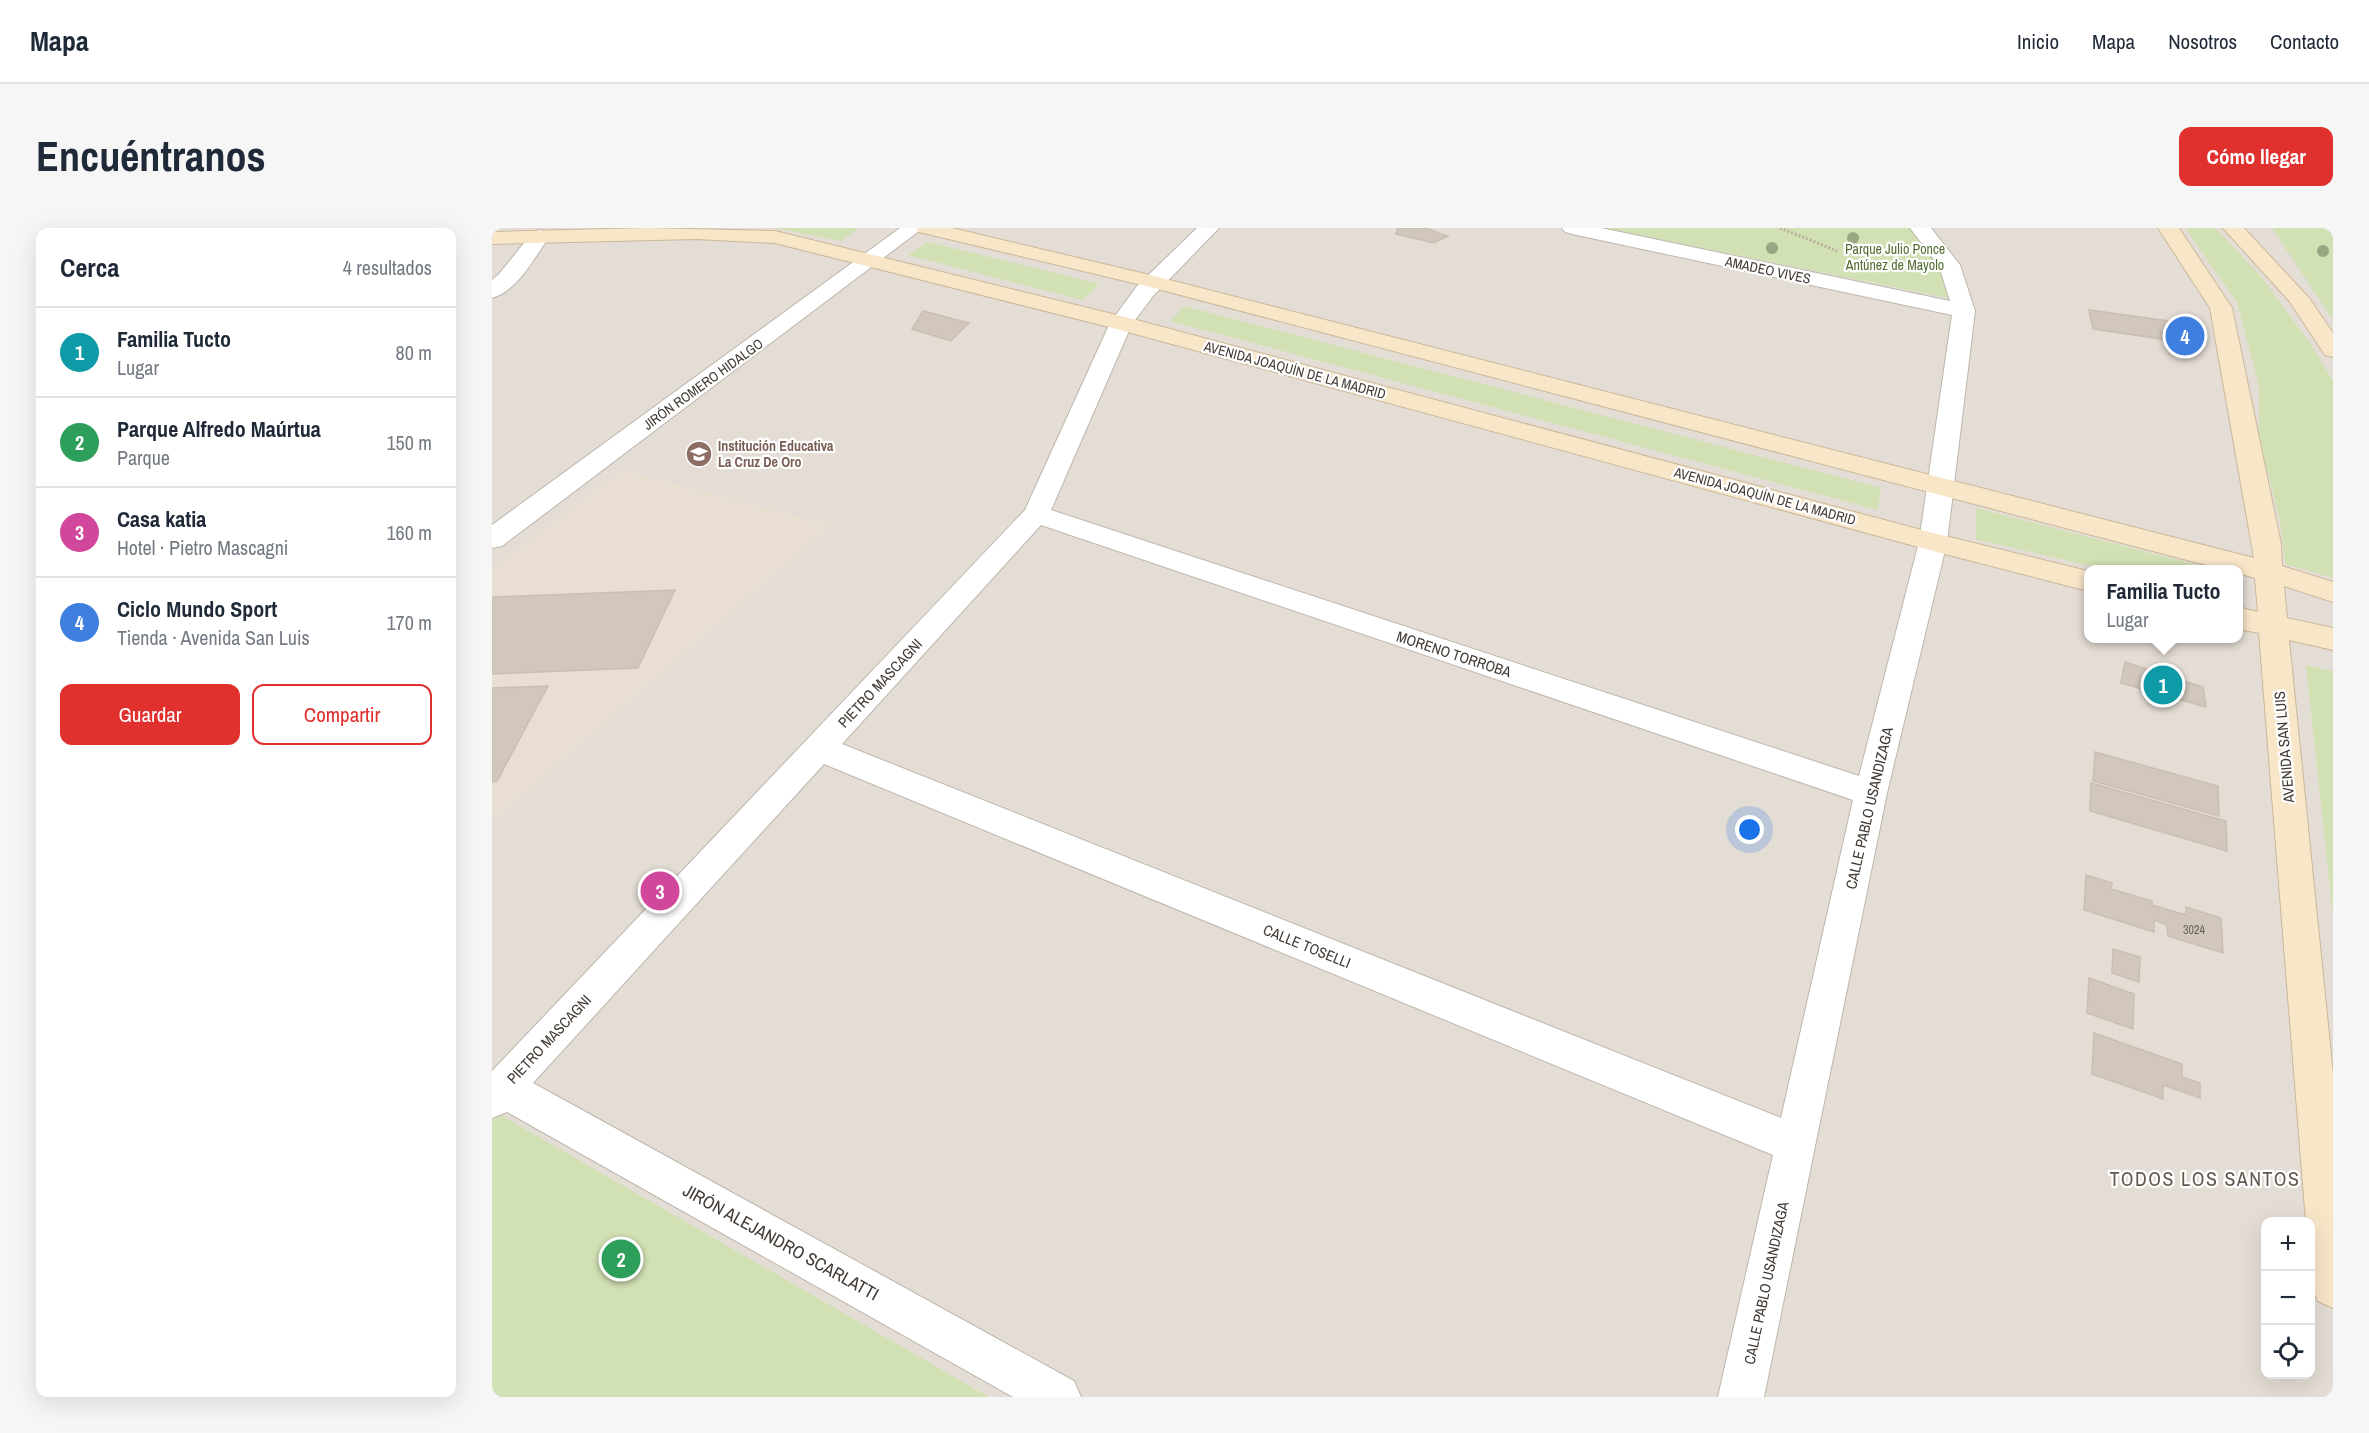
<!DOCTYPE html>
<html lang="es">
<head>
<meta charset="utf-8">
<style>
  body { margin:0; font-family:"Archivo Narrow",sans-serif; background:#f6f6f7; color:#1f2937 }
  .controls { position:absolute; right:18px; bottom:18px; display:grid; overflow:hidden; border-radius:12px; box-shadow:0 6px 24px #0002 }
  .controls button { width:54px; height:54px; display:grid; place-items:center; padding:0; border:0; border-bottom:2px solid #e0e1e3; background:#fff; color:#1f2937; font:30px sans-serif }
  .you { position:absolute; left:1258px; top:602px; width:21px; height:21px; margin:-15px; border:4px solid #fff; border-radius:50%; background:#1a73e8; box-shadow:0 0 0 9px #1a73e833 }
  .badge { display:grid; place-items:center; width:39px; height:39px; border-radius:50%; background:#e0312e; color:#fff; font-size:20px; font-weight:700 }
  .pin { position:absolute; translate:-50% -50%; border:3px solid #fff; box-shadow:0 2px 6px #0006 }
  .popup { position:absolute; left:1592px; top:337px; width:159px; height:78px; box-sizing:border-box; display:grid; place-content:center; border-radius:12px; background:#fff; filter:drop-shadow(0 2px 4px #0005); font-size:20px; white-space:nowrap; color:#747a83 }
  .popup b { font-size:22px; color:#1f2937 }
  .popup::after { content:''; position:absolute; left:50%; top:100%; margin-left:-12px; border:12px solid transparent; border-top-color:#fff }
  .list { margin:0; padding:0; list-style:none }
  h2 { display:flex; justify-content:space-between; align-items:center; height:78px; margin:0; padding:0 24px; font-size:26px }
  h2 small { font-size:20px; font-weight:400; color:#747a83 }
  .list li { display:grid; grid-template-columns:39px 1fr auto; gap:18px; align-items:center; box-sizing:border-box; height:90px; padding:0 24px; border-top:2px solid #e0e1e3 }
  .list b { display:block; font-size:22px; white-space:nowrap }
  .list p { margin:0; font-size:20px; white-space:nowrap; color:#747a83 }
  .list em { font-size:20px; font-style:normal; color:#747a83 }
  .actions { display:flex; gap:12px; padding:18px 24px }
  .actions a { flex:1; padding:14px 0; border:2px solid #e0312e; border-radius:12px; text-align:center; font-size:21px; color:#e0312e }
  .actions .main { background:#e0312e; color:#fff }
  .icon { flex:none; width:33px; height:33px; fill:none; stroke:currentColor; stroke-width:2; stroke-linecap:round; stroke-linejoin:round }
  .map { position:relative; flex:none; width:1841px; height:1169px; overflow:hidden; border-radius:12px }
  header { display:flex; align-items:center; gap:36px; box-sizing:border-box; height:84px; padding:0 30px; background:#fff; border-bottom:2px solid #e0e1e3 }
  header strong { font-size:28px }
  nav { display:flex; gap:33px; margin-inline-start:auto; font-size:21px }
  .intro { display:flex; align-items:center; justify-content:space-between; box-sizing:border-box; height:144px; padding:0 36px }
  h1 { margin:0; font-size:42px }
  .button { padding:15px 27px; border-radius:12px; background:#e0312e; color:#fff; font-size:21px; font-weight:700 }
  main { display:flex; gap:36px; padding:0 36px }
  aside { flex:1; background:#fff; border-radius:12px; box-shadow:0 6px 24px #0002 }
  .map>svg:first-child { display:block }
  .residential { fill:#e4ddd5; fill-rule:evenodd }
  .education { fill:#e8dfd2 }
  .green { fill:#d2e1b4 }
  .building { fill:#d1c7bd; stroke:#cbbeb1; stroke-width:1.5 }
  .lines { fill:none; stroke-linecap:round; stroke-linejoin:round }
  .street-casing { stroke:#beb6ad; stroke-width:2 }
  .secondary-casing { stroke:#cbb89b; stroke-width:2 }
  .path { stroke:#bbac9d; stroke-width:3; stroke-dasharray:2 2; stroke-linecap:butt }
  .street { fill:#fff; fill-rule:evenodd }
  .secondary { fill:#f8e6c9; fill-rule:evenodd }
  .tree { fill:#98a682 }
  .labels { text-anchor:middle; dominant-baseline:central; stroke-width:4.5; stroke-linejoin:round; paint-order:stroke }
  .number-label { font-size:12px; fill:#665f58 }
  .far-park-label { font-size:14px; fill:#506d31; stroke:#fff }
  .far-street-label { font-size:14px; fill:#433c36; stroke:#fff }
  .far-education-label { font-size:14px; font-weight:bold; fill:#785e54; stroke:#fff; text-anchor:start }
  .street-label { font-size:15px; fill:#433c36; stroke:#fff }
  .near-street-label { font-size:18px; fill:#433c36; stroke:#fff }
  .near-neighbourhood-label { font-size:20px; letter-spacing:1.5px; fill:#64594f; stroke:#fff }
</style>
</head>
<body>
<header>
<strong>Mapa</strong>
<nav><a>Inicio</a><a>Mapa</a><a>Nosotros</a><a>Contacto</a></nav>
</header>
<div class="intro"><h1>Encuéntranos</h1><a class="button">Cómo llegar</a></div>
<main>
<aside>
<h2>Cerca<small>4 resultados</small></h2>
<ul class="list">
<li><span class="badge" style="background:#0f9aa8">1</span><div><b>Familia Tucto</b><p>Lugar</p></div><em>80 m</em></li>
<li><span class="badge" style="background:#2e9e5b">2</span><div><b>Parque Alfredo Maúrtua</b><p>Parque</p></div><em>150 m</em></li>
<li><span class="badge" style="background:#d1479c">3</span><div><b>Casa katia</b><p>Hotel · Pietro Mascagni</p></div><em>160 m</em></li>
<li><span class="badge" style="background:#3f7fe0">4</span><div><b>Ciclo Mundo Sport</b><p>Tienda · Avenida San Luis</p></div><em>170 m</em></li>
</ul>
<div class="actions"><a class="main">Guardar</a><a>Compartir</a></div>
</aside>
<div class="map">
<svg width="1841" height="1169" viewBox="0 0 1841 1169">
  <rect width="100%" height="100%" fill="#f1ece6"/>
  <!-- residential -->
  <path class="residential" d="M0,0H1841V1169H0ZM1596,342H1746V410H1596ZM1774,994H1818V1146H1774Z"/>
  <!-- education -->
  <polygon class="education" points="130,242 339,297 0,594 0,341"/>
  <!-- green -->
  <g class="green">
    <polygon points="282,0 367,0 349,13"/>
    <polygon points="1112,0 1420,0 1449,37 1456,70"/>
    <polygon points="1693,0 1723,0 1767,46 1818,115 1841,153 1841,350 1793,336 1788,292 1767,210 1767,158 1745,74"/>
    <polygon points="1780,0 1841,0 1841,92"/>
    <polygon points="436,14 607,56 591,72 416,27"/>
    <polygon points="692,78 1389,260 1386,282 679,93"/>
    <polygon points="1484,280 1705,337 1703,342 1610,341 1484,311"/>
    <polygon points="1814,437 1841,443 1841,689"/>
    <polygon points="7,886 497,1169 0,1169 0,893"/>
  </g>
  <!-- building -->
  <g class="building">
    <polygon points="906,0 933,0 956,8 942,15 904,6"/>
    <polygon points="1597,82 1706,97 1711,117 1601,101"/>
    <polygon points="431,83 477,95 459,113 420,101"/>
    <polygon points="183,362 146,440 0,446 0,369"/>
    <polygon points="1633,434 1711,459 1714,479 1629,455"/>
    <polygon points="56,458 5,553 0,554 0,460"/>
    <polygon points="1603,524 1726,558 1727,588 1601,553"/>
    <polygon points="1599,555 1734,593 1735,623 1598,583"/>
    <polygon points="1594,647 1620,655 1619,661 1660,673 1660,677 1694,687 1694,679 1729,690 1731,725 1676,708 1675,697 1662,692 1662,704 1592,682"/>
    <polygon points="1621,721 1648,729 1647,754 1620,745"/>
    <polygon points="1597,750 1642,766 1641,801 1595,785"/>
    <polygon points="1602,805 1690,836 1690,849 1708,855 1708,870 1671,857 1671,871 1600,846"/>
  </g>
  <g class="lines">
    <defs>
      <g id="street">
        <polygon points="408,0 431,0 10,318 0,320 0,297"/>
        <path d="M705,0H727L661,68L640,96L559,282L1367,548L1427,314L1460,87L1080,6L1073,4L1070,0H1109L1458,73L1447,38L1418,0H1439L1468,37L1483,83L1455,314L1395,565L1272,1169H1226L1281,927L332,536L41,855L582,1153L589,1169H521L15,884L0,890V843L533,282L618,95L645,58ZM549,297L1361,572L1289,890L350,516Z"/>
        <path d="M48,2L55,4L58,8L55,12C41,32 25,63 0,70V52L7,46L41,4Z"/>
      </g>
      <g id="secondary">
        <polygon points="156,0 283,3 637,90 1441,305 1596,343 1596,363 1441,323 621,100 283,15 204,11 0,16 0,4"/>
        <polygon points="424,0 460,0 662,48 1762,330 1718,80 1666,0 1687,0 1740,80 1789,316 1790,338 1841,354 1841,374 1792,358 1795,390 1841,400 1841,422 1797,412 1841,846 1841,1080 1826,1073 1819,1058 1818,994 1814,994 1767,405 1746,401 1746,379 1766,384 1763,350 1746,345 1746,342 1733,342 658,59 427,4"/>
        <polygon points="1731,0 1752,0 1817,70 1841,105 1841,129 1833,127 1798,74"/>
      </g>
    </defs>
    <!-- street casing -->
    <use href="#street" class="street-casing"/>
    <!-- secondary casing -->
    <use href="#secondary" class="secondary-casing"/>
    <!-- path -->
    <polyline class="path" points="1288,0 1345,23"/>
    <!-- street -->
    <use href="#street" class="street"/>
    <!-- secondary -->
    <use href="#secondary" class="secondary"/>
  </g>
  <!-- trees -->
  <g class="tree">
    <circle cx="1361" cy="10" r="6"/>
    <circle cx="1280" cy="20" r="6"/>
    <circle cx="1831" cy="23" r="6"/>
  </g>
  <!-- icons -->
  <defs>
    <symbol id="school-disc" viewBox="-11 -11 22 22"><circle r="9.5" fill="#8d6e63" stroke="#fff"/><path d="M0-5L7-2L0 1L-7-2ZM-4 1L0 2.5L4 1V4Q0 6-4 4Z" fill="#fff"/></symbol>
  </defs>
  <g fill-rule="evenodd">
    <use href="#school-disc" x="192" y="211" width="30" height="30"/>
  </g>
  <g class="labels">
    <!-- number labels -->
    <g class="number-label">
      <text x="1702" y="702">3024</text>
    </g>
    <!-- far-park labels -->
    <g class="far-park-label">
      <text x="1403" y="21">Parque Julio Ponce<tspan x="1403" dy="16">Antúnez de Mayolo</tspan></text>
    </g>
    <!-- far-street labels -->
    <g class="far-street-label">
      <text transform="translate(1276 42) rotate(12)">AMADEO VIVES</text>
      <text transform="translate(803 142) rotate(15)">AVENIDA JOAQUÍN DE LA MADRID</text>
      <text transform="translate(211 156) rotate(-36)">JIRÓN ROMERO HIDALGO</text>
      <text transform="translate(1273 268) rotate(15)">AVENIDA JOAQUÍN DE LA MADRID</text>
    </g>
    <!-- far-education labels -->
    <g class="far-education-label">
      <text x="226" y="218">Institución Educativa<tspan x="226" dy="16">La Cruz De Oro</tspan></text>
    </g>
    <!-- street labels -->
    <g class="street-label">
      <text transform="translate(962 426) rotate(18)">MORENO TORROBA</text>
      <text transform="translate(388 455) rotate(-47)">PIETRO MASCAGNI</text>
      <text transform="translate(1792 519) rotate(-95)">AVENIDA SAN LUIS</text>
      <text transform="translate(1377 580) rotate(-77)">CALLE PABLO USANDIZAGA</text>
      <text transform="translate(815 718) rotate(22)">CALLE TOSELLI</text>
      <text transform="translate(57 811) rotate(-47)">PIETRO MASCAGNI</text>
      <text transform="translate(1274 1055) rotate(-78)">CALLE PABLO USANDIZAGA</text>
    </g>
    <!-- near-street labels -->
    <g class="near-street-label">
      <text transform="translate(289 1014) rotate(29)">JIRÓN ALEJANDRO SCARLATTI</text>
    </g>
    <!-- near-neighbourhood labels -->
    <g class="near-neighbourhood-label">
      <text x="1713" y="950">TODOS LOS SANTOS</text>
    </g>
  </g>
</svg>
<div class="controls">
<button>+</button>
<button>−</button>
<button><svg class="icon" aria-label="locate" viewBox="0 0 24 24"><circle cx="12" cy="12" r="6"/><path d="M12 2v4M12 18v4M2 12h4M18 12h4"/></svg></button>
</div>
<div class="you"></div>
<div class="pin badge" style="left:1671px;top:457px;background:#0f9aa8">1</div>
<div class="popup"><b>Familia Tucto</b>Lugar</div>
<div class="pin badge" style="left:129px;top:1031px;background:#2e9e5b">2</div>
<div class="pin badge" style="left:168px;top:663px;background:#d1479c">3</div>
<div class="pin badge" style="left:1693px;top:108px;background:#3f7fe0">4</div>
</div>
</main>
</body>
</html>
